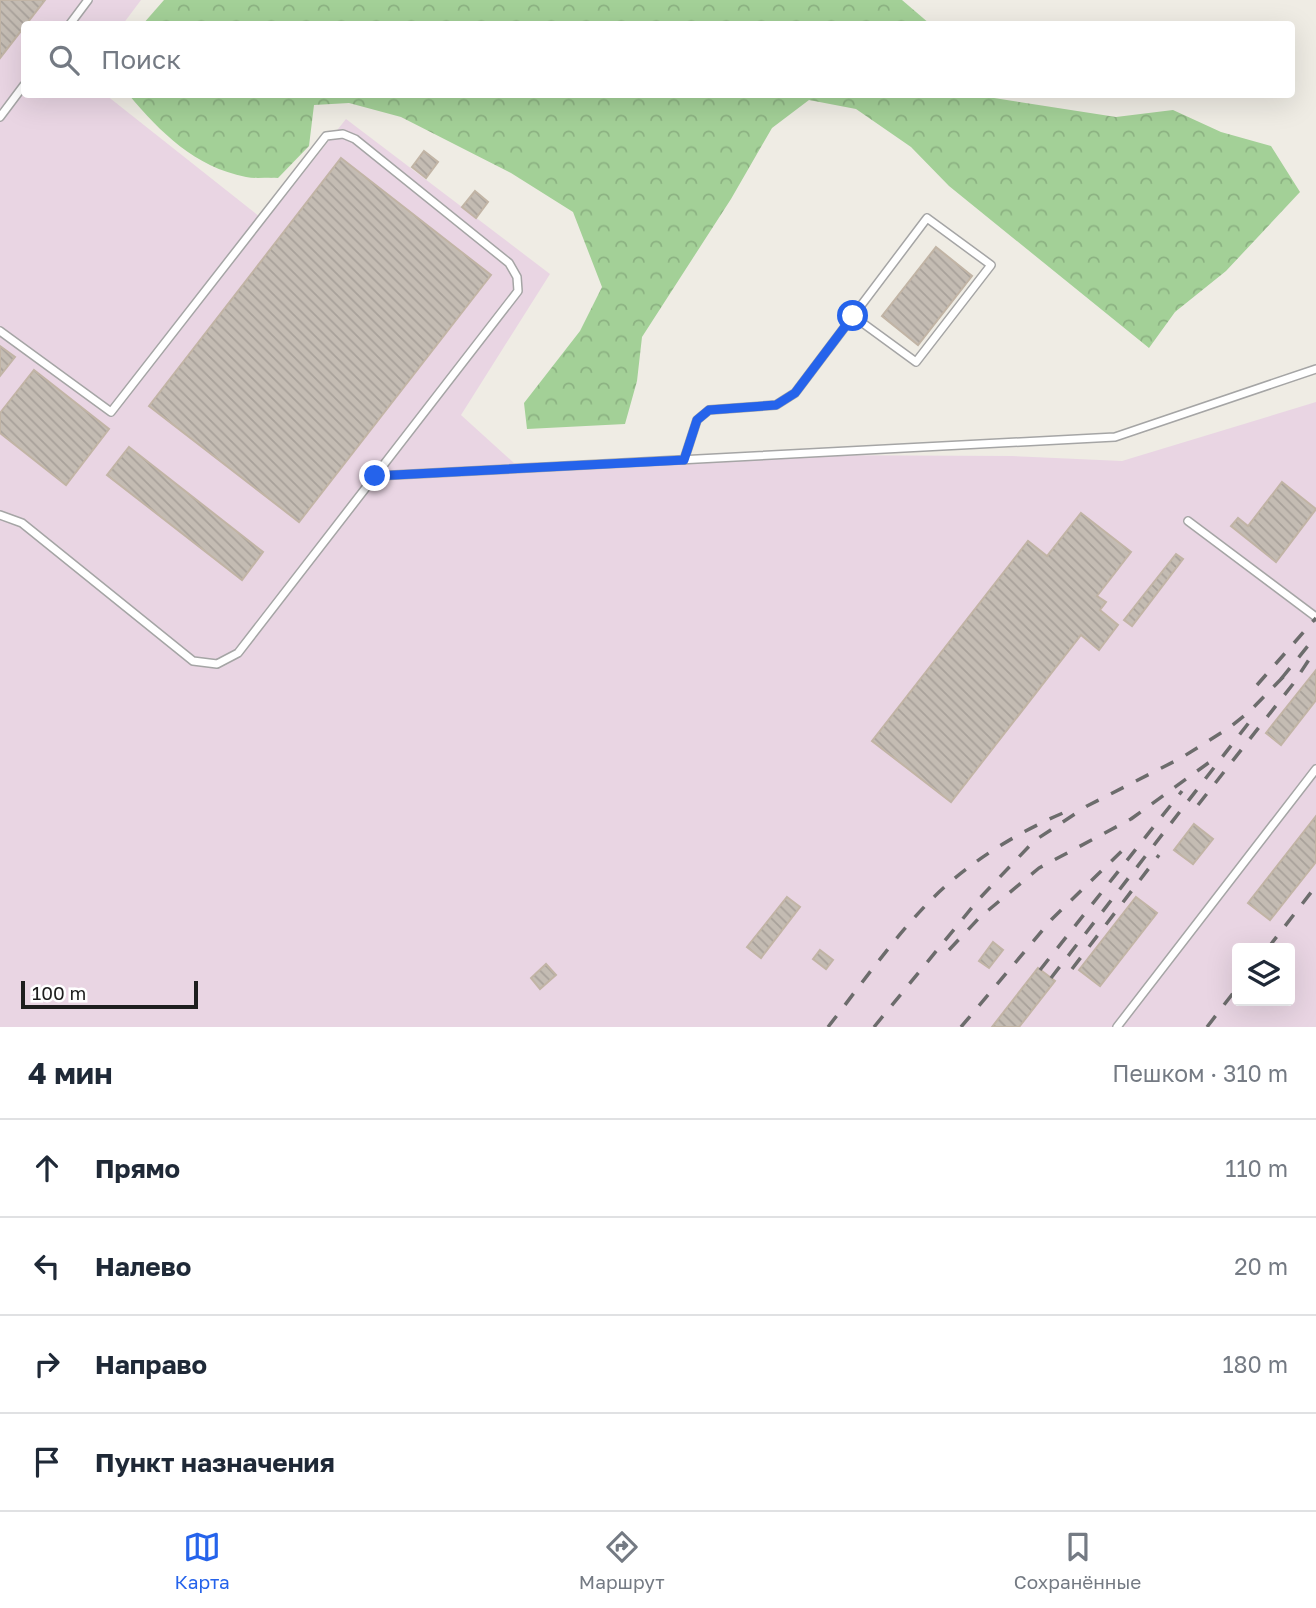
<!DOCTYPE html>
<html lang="ru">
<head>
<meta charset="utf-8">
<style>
  body { margin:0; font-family:"Golos Text",sans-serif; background:#f2f2f3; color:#1f2937 }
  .controls { position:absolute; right:21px; bottom:21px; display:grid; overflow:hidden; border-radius:7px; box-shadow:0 7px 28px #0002 }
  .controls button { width:63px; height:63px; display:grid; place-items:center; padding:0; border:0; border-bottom:2px solid #e0e1e3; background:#fff; color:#1f2937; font:35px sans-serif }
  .scale { position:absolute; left:21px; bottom:18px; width:177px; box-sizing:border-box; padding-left:7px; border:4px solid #1e1e1e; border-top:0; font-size:19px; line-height:24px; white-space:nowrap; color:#1e1e1e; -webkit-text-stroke:5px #fff; paint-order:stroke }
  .stop { position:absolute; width:21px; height:21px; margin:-16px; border:5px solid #2563eb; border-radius:50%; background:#fff }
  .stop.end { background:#2563eb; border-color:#fff; box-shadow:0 2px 7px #0008 }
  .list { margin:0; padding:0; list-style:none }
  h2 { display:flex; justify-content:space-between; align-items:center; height:91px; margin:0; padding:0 28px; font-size:30px }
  h2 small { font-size:23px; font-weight:400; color:#747a83 }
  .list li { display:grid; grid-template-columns:46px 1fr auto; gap:21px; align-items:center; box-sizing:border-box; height:98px; padding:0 28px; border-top:2px solid #e0e1e3 }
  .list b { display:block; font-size:26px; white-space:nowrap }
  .list em { font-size:23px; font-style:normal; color:#747a83 }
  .icon { flex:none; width:38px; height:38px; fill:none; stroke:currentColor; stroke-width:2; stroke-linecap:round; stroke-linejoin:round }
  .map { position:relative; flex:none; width:1316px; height:1027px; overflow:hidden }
  .search { position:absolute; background:#fff; box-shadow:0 7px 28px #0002; left:21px; right:21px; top:21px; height:77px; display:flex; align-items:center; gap:18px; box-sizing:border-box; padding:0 24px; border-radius:7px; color:#747a83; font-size:26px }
  .sheet { height:483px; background:#fff }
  nav { display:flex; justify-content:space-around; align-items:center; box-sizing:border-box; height:98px; border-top:2px solid #e0e1e3; background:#fff; font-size:19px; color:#747a83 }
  nav a { display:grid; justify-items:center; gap:4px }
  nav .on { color:#2563eb }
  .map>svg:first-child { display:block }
  .industrial { fill:#e9d5e3; fill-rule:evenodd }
  .forest { fill:url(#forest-crowns) }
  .building { fill:url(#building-back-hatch); stroke:#c1b4a5; stroke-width:2 }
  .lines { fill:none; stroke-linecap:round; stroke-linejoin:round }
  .service-casing { stroke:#a5a5a5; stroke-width:10 }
  .service { stroke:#fff; stroke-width:7 }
  .rail { stroke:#6c6c6c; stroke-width:3.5; stroke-dasharray:14 14; stroke-linecap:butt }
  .route { stroke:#2563eb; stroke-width:9 }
</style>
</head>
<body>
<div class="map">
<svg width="1316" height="1027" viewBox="0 0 1316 1027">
  <defs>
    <pattern id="forest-crowns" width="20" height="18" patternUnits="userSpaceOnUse" patternTransform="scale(1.75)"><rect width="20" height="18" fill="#a3d097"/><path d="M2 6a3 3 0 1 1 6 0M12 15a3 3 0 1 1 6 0" fill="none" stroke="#8cb282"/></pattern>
    <pattern id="building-back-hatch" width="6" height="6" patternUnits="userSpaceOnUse" patternTransform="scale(1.75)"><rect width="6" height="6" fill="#c4bcb3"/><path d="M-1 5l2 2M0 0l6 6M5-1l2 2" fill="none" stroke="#a8a19a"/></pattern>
  </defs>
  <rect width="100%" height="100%" fill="#efece4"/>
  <!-- industrial -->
  <path class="industrial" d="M0,0H141L123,24H24V94L106,95L265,221L346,119L550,274L461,415L514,463L799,455L1012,456L1122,461L1316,402V1027H0ZM1237,948H1290V1001H1237Z"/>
  <!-- forest -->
  <g class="forest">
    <polygon points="164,0 902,0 930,24 143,24"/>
    <path d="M129,95H991L994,98L1116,117L1173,110L1221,132L1271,146L1300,192L1226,271L1175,312L1149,348L949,186L911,147L856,109L809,100L772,128L731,199L642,337L637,381L625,424L527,429L524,403L580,331L602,287L573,212L511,173L401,117L349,103L314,105L309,146L278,178C268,177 256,179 246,177C195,167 160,132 129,95Z"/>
  </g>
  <!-- building -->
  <g class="building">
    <polygon points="0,0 45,0 0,58"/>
    <polygon points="424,151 438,162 426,178 412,167"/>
    <polygon points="341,158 491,275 299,522 149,406"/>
    <polygon points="475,191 488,202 476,218 462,207"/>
    <polygon points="936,247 972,276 918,345 882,316"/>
    <polygon points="0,346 15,357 0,376"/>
    <polygon points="34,370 109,429 66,485 0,433 0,413"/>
    <polygon points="129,447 263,552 242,580 107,475"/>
    <polygon points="1282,482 1316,509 1276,562 1231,526 1238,518 1248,526"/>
    <polygon points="1081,513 1131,552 1097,596 1106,602 1100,610 1118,625 1099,650 1081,635 951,802 872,741 1028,541 1047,556"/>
    <polygon points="1176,554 1183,559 1132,626 1124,620"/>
    <polygon points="1316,670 1316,700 1281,745 1266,733"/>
    <polygon points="1316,816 1316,862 1270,920 1248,903"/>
    <polygon points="1194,824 1213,839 1193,864 1174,850"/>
    <polygon points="787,897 800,907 761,958 747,947"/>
    <polygon points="1136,897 1157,913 1100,986 1079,970"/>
    <polygon points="993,942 1003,950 989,968 979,961"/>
    <polygon points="820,950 833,960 826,969 813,959"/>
    <polygon points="546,964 556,975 540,989 531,978"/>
    <polygon points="1038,968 1055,981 1019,1027 992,1027"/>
  </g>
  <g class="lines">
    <defs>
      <g id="service">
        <polyline points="70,24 88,0"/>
        <polyline points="0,117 24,85"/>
        <polyline points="0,331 111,412 326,136 343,134 355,139 509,263 517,277 518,291 238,653 217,664 193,661 22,523 0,515"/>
        <polyline points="684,460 697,420 709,410 776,405 795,393 927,218 991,265 916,362 853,316"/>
        <polyline points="375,476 1115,437 1316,369"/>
        <polyline points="1188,521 1316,617"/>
        <polyline points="1117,1027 1316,769"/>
      </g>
    </defs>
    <!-- service casing -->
    <use href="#service" class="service-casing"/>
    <!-- service -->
    <use href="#service" class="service"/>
    <!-- rail -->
    <g class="rail">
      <polyline points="1281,679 1316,636"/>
      <polyline points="1257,685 1316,618"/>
      <polyline points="1198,805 1293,684 1312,655"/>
      <polyline points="1268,948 1316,886"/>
      <polyline points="949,950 979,918 1039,868 1131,819 1211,761"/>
      <polyline points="1072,969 1159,855"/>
      <polyline points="1040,970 1182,791"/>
      <polyline points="1051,978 1254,716"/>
      <path d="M828,1027C860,986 890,943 926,905C963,866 1014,834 1063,813"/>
      <polyline points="874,1027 979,899 1034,841 1087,806 1181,758 1229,728 1249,712 1286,674"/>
      <polyline points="961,1027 1052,919 1131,842"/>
      <polyline points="1207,1027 1237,988"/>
    </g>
  </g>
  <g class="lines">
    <!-- route -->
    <polyline class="route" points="375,476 684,460 697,420 709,410 776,405 795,393 853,316"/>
  </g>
</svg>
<div class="controls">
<button><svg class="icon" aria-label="layers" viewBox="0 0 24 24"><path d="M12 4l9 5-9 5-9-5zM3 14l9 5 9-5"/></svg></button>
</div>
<div class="scale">100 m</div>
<div class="stop" style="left:853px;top:316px"></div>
<div class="stop end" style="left:375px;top:476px"></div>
<div class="search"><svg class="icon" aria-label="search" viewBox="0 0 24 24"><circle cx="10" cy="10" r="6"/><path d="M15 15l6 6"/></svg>Поиск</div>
</div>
<section class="sheet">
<h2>4 мин<small>Пешком · 310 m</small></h2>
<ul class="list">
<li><svg class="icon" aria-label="ahead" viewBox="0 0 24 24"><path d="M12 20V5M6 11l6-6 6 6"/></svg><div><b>Прямо</b></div><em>110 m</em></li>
<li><svg class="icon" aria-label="left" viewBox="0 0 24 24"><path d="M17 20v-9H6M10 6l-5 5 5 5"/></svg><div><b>Налево</b></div><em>20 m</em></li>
<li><svg class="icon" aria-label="right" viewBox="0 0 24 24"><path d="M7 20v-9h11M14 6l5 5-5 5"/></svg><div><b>Направо</b></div><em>180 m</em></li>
<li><svg class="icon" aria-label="arrive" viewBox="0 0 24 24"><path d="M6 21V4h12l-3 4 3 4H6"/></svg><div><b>Пункт назначения</b></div></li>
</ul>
</section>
<nav>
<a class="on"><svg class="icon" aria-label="map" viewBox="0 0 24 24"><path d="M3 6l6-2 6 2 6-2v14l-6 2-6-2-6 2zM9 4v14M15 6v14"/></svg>Карта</a>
<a><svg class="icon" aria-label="directions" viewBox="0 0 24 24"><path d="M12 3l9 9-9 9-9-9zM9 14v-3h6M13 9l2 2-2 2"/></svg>Маршрут</a>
<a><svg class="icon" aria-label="saved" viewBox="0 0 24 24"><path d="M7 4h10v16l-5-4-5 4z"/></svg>Сохранённые</a>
</nav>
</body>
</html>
